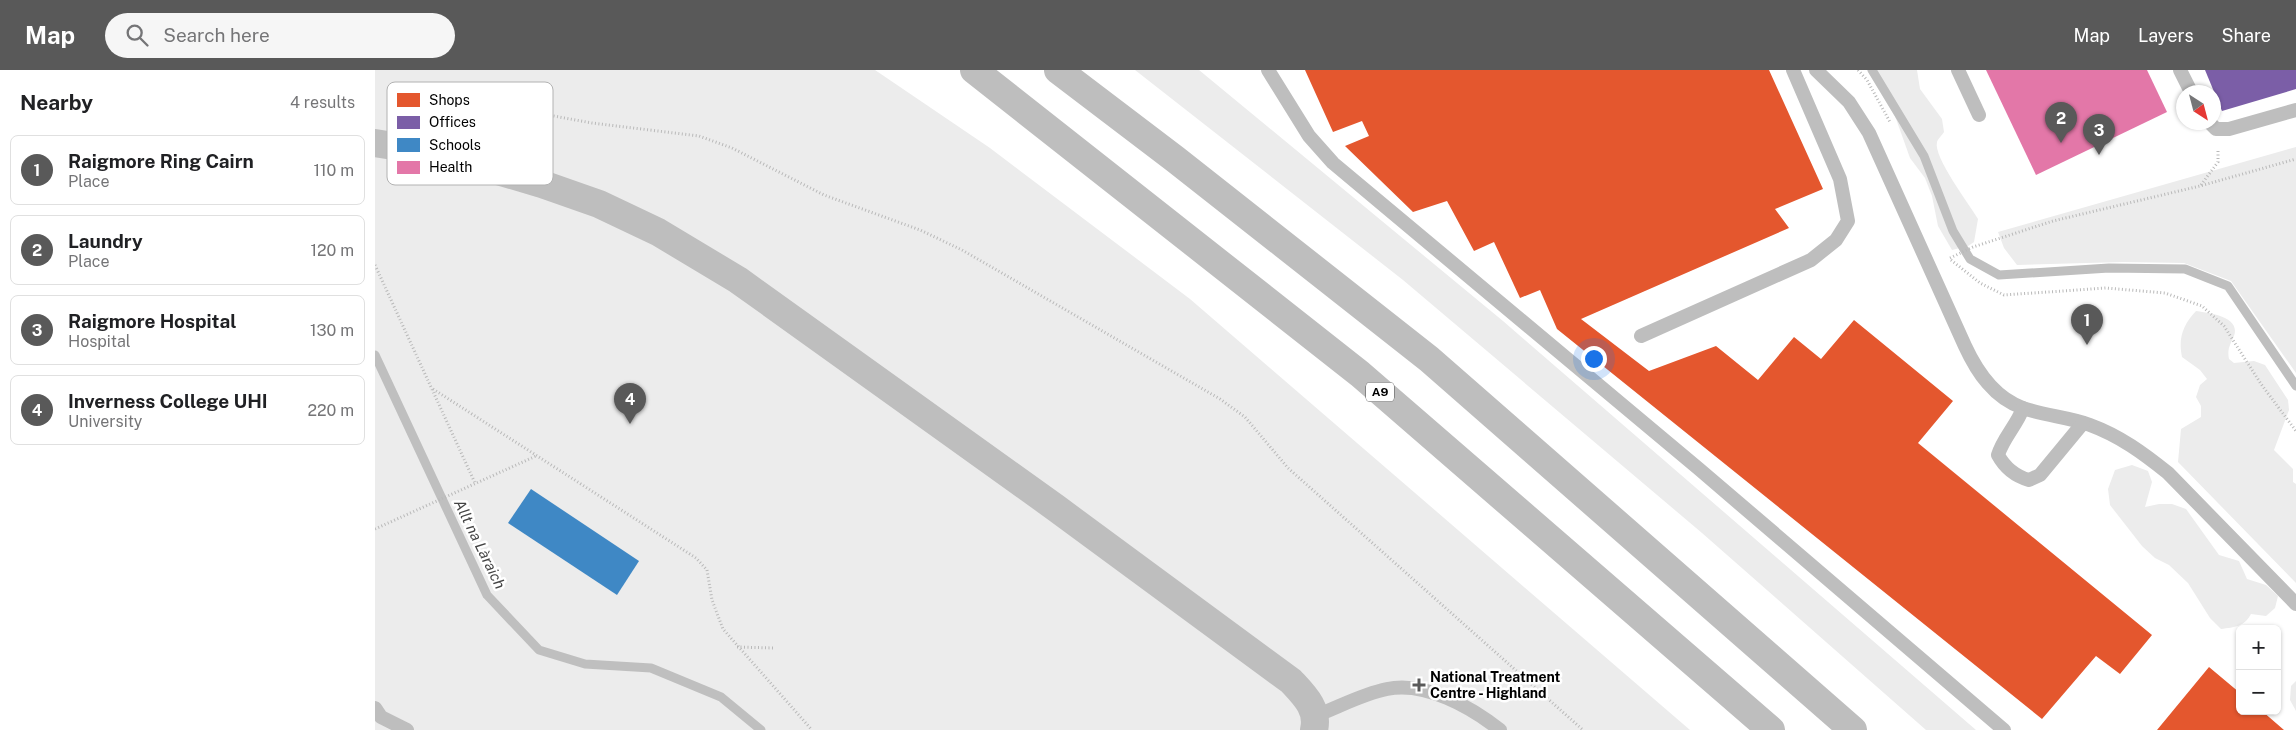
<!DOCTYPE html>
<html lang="en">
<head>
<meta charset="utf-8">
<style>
  body { margin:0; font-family:"Public Sans",sans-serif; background:#f6f6f6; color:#202124 }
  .controls { position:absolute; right:15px; bottom:15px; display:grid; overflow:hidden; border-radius:8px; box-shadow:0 1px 4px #0004 }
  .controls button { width:45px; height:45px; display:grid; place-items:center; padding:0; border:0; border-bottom:1px solid #e0e0e0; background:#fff; color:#202124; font:25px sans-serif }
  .compass { position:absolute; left:1801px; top:15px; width:45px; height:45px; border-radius:50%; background:#fff; box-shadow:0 1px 4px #0004; rotate:144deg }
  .you { position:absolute; left:1218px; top:288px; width:18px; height:18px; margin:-12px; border:4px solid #fff; border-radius:50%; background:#1a73e8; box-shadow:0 0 0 8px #1a73e833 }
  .badge { display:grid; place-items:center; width:32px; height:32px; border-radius:50%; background:#595959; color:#fff; font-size:16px; font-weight:700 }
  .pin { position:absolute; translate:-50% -41px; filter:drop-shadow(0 1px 2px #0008) }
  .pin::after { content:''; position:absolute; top:26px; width:18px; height:15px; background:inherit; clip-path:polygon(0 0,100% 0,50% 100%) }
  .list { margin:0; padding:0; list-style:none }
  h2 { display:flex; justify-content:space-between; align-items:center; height:65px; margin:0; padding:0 20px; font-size:21px }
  h2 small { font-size:16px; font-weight:400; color:#757577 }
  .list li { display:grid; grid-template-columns:32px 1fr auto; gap:15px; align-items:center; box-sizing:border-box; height:70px; margin:0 10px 10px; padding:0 10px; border:1px solid #e0e0e0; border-radius:8px }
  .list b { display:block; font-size:19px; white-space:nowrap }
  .list p { margin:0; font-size:16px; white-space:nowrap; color:#757577 }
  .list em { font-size:16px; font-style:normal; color:#757577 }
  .icon { flex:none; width:28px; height:28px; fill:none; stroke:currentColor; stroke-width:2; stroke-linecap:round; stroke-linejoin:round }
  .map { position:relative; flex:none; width:1921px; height:660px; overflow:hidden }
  header { display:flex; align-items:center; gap:30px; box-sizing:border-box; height:70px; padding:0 25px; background:#595959; color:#fff }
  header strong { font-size:24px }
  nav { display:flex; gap:28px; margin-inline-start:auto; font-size:18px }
  .search { width:350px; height:45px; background:#f6f6f6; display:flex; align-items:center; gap:12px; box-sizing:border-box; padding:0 18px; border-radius:28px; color:#757577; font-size:19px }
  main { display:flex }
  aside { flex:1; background:#fff }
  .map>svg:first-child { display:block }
  .green { fill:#ececec }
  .shops { fill:#e4572e }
  .offices { fill:#7b5ea7 }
  .schools { fill:#3f88c5 }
  .health { fill:#e377a8 }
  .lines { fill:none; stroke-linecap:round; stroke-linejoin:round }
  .stream { stroke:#bfbfbf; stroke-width:9 }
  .path { stroke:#b9b9b9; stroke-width:3; stroke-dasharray:1 2.5; stroke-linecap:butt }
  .service { stroke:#bebebe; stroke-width:14 }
  .minor { stroke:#bebebe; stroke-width:28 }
  .trunk { stroke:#bebebe; stroke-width:28 }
  .poi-dot { fill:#595959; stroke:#fff; stroke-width:2 }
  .labels { text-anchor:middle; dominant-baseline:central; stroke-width:5; stroke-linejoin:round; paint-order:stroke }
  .shield { fill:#fff; stroke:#4c4c4c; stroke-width:1 }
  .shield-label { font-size:12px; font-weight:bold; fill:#000 }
  .poi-label { font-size:14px; font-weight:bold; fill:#000; stroke:#fff; text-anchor:start }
  .water-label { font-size:15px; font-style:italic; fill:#444; stroke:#fff }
  .key { fill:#fff; stroke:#b2b2b2; stroke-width:1 }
  .key-label { font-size:14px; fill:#000 }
</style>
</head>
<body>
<header>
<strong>Map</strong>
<div class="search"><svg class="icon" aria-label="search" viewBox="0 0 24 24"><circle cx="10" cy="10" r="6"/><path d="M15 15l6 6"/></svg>Search here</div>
<nav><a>Map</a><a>Layers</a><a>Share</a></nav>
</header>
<main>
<aside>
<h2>Nearby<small>4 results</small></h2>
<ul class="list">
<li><span class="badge">1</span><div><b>Raigmore Ring Cairn</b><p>Place</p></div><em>110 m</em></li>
<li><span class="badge">2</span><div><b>Laundry</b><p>Place</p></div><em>120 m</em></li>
<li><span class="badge">3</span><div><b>Raigmore Hospital</b><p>Hospital</p></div><em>130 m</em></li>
<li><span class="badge">4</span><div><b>Inverness College UHI</b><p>University</p></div><em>220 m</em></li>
</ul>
</aside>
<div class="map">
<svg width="1921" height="660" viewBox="0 0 1921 660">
  <rect width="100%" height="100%" fill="#fff"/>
  <!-- green -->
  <g class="green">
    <polygon points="0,0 500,0 615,78 815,229 1315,660 0,660"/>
    <polygon points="760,0 824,0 1128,251 1601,660 1551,660 1327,463 1028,210"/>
    <path d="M1492,0H1542L1545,19L1567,49L1569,62C1567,65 1563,69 1562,72C1558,87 1595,135 1603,149L1599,172L1593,176L1577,180L1563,156L1557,126L1550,108L1535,88L1520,46Z"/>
    <polygon points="1921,77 1921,303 1856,211 1809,193 1748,192 1642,195 1629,178 1623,162"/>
    <path d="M1821,241C1833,243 1866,246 1859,266C1855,275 1852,279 1854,289L1859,293L1879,291L1890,295L1913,330L1914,340L1899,380L1918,399V412L1921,414V513L1803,392L1806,359L1826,347V336L1821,327L1825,315L1832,309L1825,300L1807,287C1803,268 1808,255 1821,241Z"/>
    <path d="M1757,395L1773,401L1777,412L1770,437L1784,434H1797L1811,439L1844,485L1864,491L1872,509L1891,515L1903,526L1900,538L1891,546L1876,544C1869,557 1860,557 1846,559L1835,548L1813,513L1794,495L1780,488L1767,476L1735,435L1733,419L1740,400Z"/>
    <polygon points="1921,611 1921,641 1915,630 1916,616"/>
  </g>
  <!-- shops -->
  <g class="shops">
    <polygon points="930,0 1394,0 1448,119 1400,139 1414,158 1206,249 1274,301 1341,276 1383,310 1419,267 1446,289 1479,250 1578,331 1543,373 1777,565 1745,604 1721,586 1667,649 1182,259 1165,220 1145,228 1119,172 1099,181 1072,131 1038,142 970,76 994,66 987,51 958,62"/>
    <polygon points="1834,597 1865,623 1865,641 1887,641 1909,660 1782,660"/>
  </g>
  <!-- offices -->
  <polygon class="offices" points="1830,0 1921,0 1921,19 1847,41"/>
  <!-- schools -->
  <polygon class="schools" points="156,419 264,491 242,525 133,453"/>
  <!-- health -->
  <polygon class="health" points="1611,0 1772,0 1792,42 1661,105"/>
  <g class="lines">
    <!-- stream -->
    <g class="stream">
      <polyline points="1497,0 1549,86 1578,161 1595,189 1624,205 1734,198 1810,199 1853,216 1921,316"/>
      <polyline points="0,285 112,525 164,580 210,594 276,598 346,627 386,660"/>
    </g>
    <!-- path -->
    <g class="path">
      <polyline points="1483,0 1492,10 1515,52"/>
      <polyline points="66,55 71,42 90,38 146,40 217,53 324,66 357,78 449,125 545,160 587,180 845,329 870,347 913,398 1208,660"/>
      <polyline points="1826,115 1843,92 1843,80"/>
      <polyline points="1575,188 1598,177 1678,151 1825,116 1921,89"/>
      <polyline points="1576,190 1605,213 1629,225 1731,218 1790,223 1827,236 1849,256 1886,314 1921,361"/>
      <polyline points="0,195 100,413"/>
      <polyline points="58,319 321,488 332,500 337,530 348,559 437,660"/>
      <polyline points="0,459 161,386"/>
      <polyline points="362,577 399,578"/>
    </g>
    <!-- service -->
    <g class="service">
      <polyline points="893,0 934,66 958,93 1324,399 1629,660"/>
      <path d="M1441,0L1474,32L1494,63L1590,276C1602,302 1619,328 1648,338C1670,346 1694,347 1715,355C1745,366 1768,383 1793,403L1921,534"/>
      <polyline points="1583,0 1604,45"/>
      <polyline points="1805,0 1816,22"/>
      <polyline points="1834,52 1841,59 1854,59 1921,40"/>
      <polyline points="1266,266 1436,190 1461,170 1473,151 1465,109 1418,0"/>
      <path d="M1648,338C1642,355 1628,368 1623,385C1630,398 1640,406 1654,410L1665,405L1708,353"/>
      <polyline points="0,638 6,647 32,660"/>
      <path d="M940,646C964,637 987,624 1012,619C1050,611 1096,637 1125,660"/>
    </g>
    <!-- minor -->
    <path class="minor" d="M0,73L62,83L167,114L224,134L283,162L363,210L681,438L916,611C929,625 944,639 939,660"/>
    <!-- trunk -->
    <g class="trunk">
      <polyline points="599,0 985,304 1396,660"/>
      <polyline points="683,0 800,89 1054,289 1478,660"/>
    </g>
  </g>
  <!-- markers -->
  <path class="poi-dot" d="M1041.5 607.5h5v5h5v5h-5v5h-5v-5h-5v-5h5z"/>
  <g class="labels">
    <!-- shield labels -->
    <rect class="shield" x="991" y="312.5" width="28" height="19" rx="4"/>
    <g class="shield-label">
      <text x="1005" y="322">A9</text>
    </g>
    <!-- poi labels -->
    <g class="poi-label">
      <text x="1055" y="607">National Treatment<tspan x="1055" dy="16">Centre - Highland</tspan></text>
    </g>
    <!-- water labels -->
    <g class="water-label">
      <text transform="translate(105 474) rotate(64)">Allt na Làraich</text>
    </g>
  </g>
  <!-- legend -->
  <rect x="12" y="12" width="166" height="103" rx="8" class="key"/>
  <rect x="22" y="23" width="23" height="14" fill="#e4572e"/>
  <rect x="22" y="46" width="23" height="13" fill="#7b5ea7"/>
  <rect x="22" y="68" width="23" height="14" fill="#3f88c5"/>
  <rect x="22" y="91" width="23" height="13" fill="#e377a8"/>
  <g class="key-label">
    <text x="54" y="35">Shops</text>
    <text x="54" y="57">Offices</text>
    <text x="54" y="80">Schools</text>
    <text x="54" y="102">Health</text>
  </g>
</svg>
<div class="controls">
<button>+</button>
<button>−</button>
</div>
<svg class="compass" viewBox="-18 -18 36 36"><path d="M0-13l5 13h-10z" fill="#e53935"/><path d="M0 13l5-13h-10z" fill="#757577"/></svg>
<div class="you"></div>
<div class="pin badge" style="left:1712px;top:275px">1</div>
<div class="pin badge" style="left:1686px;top:73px">2</div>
<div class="pin badge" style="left:1724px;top:85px">3</div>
<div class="pin badge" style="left:255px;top:354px">4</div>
</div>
</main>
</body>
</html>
